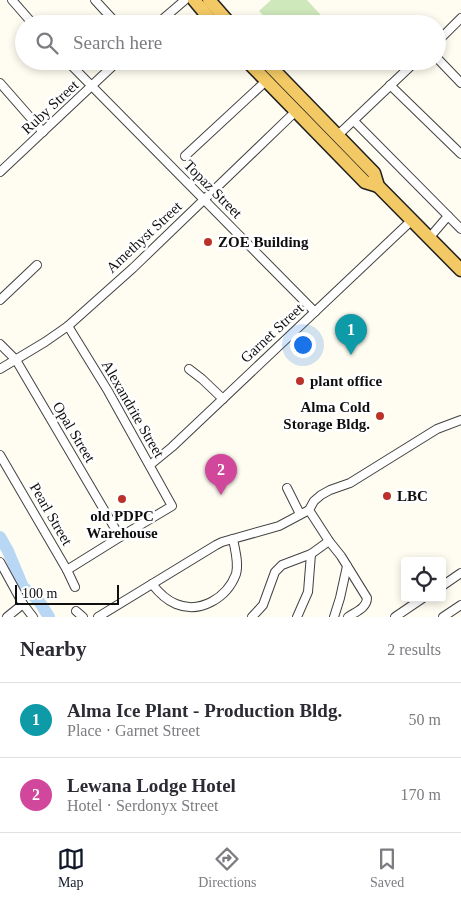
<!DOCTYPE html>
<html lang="en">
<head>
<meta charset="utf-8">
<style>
  body { margin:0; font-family:"Times New Roman",serif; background:#f7f7f7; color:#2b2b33 }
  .controls { position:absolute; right:15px; bottom:15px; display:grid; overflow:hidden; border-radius:5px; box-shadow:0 2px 8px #0003 }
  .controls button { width:45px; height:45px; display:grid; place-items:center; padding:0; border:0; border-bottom:1px solid #e1e1e2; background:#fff; color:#2b2b33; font:25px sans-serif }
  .scale { position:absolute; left:15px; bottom:12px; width:104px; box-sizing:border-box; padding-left:5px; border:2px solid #0f0f0f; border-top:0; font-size:14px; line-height:18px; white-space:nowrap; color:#0f0f0f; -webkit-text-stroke:4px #fff; paint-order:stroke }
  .you { position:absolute; left:302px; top:344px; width:18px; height:18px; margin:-12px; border:4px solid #fff; border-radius:50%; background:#1a73e8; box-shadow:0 0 0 8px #1a73e833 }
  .badge { display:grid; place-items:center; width:32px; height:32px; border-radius:50%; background:#111827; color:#fff; font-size:16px; font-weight:700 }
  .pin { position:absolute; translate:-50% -41px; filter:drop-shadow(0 1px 2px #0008) }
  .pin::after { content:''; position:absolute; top:26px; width:18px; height:15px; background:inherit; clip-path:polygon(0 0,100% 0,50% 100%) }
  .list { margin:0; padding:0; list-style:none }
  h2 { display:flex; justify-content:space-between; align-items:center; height:65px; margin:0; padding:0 20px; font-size:21px }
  h2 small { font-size:16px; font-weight:400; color:#7c7c81 }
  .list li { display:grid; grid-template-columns:32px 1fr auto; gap:15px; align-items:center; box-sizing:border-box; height:75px; padding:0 20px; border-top:1px solid #e1e1e2 }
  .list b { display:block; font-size:19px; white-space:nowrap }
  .list p { margin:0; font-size:16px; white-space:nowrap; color:#7c7c81 }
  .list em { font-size:16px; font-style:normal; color:#7c7c81 }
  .icon { flex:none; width:28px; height:28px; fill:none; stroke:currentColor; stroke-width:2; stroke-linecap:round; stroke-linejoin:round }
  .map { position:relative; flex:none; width:461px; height:617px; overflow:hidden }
  .search { position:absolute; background:#fff; box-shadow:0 2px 8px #0003; left:15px; right:15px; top:15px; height:55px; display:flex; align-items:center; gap:12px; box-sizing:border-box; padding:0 18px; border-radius:28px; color:#7c7c81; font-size:19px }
  .sheet { height:215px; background:#fff }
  nav { display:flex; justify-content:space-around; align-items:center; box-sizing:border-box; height:70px; border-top:1px solid #e1e1e2; background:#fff; font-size:14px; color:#7c7c81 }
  nav a { display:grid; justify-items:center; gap:2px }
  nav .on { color:#111827 }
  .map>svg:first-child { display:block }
  .green { fill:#cee8bb }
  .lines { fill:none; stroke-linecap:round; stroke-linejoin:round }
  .river { stroke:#b7d7f5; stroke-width:12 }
  .minor-casing { stroke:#424242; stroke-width:10 }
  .trunk-casing { stroke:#202020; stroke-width:15 }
  .minor { stroke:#fff; stroke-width:8 }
  .trunk { stroke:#f2c964; stroke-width:12 }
  .poi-dot { fill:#bb322a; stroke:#fff; stroke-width:2 }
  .labels { text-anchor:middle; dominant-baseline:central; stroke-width:5; stroke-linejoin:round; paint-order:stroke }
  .street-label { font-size:15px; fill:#0f0f0f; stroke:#fff }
  .poi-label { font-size:15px; font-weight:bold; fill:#0f0f0f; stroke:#fff; text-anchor:start }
</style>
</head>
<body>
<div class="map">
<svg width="461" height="617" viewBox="0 0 461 617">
  <rect width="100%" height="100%" fill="#fffdf1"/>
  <!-- green -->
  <polygon class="green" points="271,0 307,0 329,24 271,24 259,11"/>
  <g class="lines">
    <!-- river -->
    <polyline class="river" points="0,537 8,551 23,587 39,601 49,617"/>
    <defs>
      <g id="minor">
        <polyline points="12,0 33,24"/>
        <polyline points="95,0 117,24"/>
        <polyline points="157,24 185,0"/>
        <polyline points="437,42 461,18"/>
        <polyline points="437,58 461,83"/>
        <polyline points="67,61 315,312"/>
        <polyline points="0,83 43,132"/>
        <polyline points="390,85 461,154"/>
        <polyline points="354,121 461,229"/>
        <polyline points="337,136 416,61"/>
        <polyline points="185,156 266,81"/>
        <polyline points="0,172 118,61"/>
        <polyline points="430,237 448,216"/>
        <polyline points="0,300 37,265"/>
        <polyline points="0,344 16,360 120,537"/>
        <polyline points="0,369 45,342 68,326 133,268 296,111"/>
        <polyline points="189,369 202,379 223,399"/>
        <polyline points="0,455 67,570 75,587"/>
        <polyline points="150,465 172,447 412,220"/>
        <polyline points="287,488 300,514"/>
        <path d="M309,510L329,541L341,556L367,598C367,608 355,612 348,617"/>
        <polyline points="0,562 23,604 33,617"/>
        <polyline points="67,570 120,537 172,506 108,391 68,326"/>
        <path d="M152,584C159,593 166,600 176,604C200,614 227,598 236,574C239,563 235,550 233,539"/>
        <polyline points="442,586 461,573"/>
        <polyline points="76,611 83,617"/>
        <polyline points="7,617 23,604"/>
        <polyline points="98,617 216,545 222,542 279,526 309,510 314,501 321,495 330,490 350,483 437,429 461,420"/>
        <polyline points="252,617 263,605 275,572 282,565 311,554 329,541"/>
        <polyline points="297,617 308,592 311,554"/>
        <polyline points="334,617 340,598 347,566"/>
        <polyline points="395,617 423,598"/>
        <polyline points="443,617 461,605"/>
      </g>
      <g id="trunk">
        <polyline points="194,0 214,24"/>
        <polyline points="209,0 230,24"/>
        <polyline points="247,61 365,182 378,186"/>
        <polyline points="265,61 374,173 378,186 461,270"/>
      </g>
    </defs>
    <!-- minor casing -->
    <use href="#minor" class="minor-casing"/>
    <!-- trunk casing -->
    <use href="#trunk" class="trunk-casing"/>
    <!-- minor -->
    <use href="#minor" class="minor"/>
    <!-- trunk -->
    <use href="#trunk" class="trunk"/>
  </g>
  <!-- markers -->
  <g class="poi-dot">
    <circle cx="208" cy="242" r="5"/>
    <circle cx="300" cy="381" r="5"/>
    <circle cx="380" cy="416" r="5"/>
    <circle cx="387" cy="496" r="5"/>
    <circle cx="122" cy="499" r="5"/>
  </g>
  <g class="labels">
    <!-- street labels -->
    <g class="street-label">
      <text transform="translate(50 107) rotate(-43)">Ruby Street</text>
      <text transform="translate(213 189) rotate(45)">Topaz Street</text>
      <text transform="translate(144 237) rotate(-43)">Amethyst Street</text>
      <text transform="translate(272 333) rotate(-43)">Garnet Street</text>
      <text transform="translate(133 409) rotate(60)">Alexandrite Street</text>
      <text transform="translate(74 432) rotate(59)">Opal Street</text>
      <text transform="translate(51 514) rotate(60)">Pearl Street</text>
    </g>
    <!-- poi labels -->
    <g class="poi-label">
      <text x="218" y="242">ZOE Building</text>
      <text x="310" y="381">plant office</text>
      <text x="370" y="407" text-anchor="end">Alma Cold<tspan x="370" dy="17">Storage Bldg.</tspan></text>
      <text x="397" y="496">LBC</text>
      <text x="122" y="516" text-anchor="middle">old PDPC<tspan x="122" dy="17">Warehouse</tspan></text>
    </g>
  </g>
</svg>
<div class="controls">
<button><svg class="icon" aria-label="locate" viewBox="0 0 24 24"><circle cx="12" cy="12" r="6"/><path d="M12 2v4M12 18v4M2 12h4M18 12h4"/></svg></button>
</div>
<div class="scale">100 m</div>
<div class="you"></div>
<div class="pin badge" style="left:351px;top:355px;background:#0f9aa8">1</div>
<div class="pin badge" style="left:221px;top:495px;background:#d1479c">2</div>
<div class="search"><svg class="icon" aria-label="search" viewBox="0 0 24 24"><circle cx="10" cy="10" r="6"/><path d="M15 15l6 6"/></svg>Search here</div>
</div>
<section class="sheet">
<h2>Nearby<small>2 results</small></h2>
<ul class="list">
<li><span class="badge" style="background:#0f9aa8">1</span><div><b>Alma Ice Plant - Production Bldg.</b><p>Place · Garnet Street</p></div><em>50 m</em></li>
<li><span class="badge" style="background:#d1479c">2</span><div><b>Lewana Lodge Hotel</b><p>Hotel · Serdonyx Street</p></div><em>170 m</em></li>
</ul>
</section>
<nav>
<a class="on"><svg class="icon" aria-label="map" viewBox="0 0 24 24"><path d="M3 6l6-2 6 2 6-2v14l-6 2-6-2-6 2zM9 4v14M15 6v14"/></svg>Map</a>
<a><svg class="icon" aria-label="directions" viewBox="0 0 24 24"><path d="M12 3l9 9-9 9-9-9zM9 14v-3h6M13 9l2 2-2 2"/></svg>Directions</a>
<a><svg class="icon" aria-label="saved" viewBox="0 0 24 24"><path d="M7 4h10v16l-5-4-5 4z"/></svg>Saved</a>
</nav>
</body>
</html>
